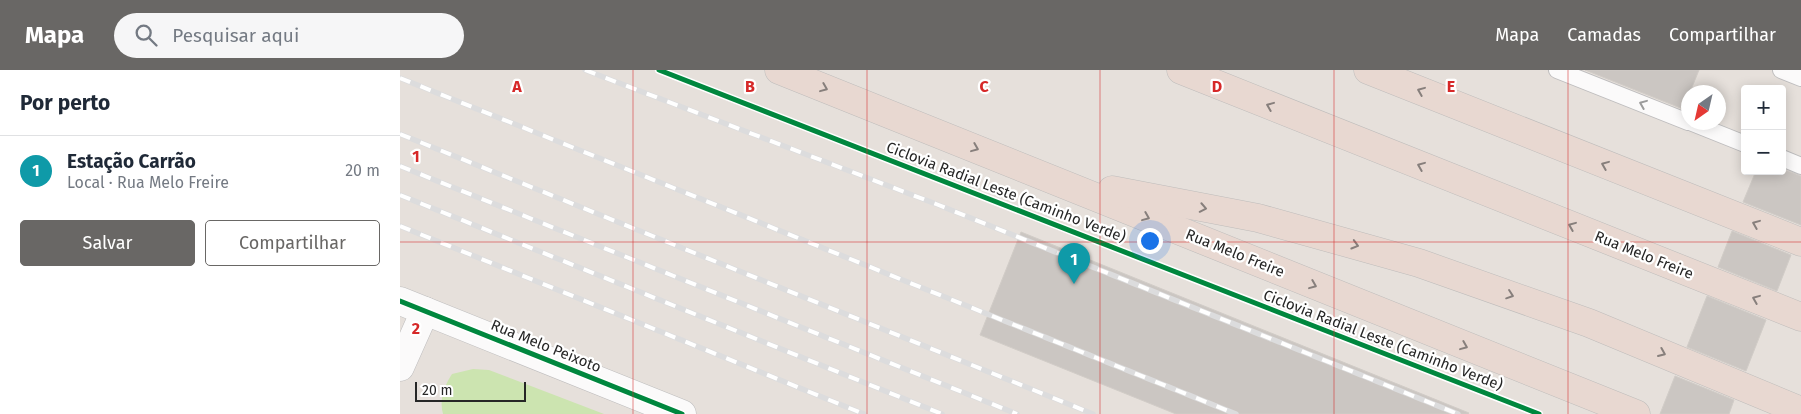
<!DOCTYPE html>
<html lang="pt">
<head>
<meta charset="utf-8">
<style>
  body { margin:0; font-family:"Fira Sans",sans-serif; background:#f6f6f7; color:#1f2937 }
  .controls { position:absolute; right:15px; top:15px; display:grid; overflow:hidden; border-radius:5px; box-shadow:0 2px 12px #0003 }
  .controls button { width:45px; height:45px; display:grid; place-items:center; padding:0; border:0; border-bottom:1px solid #e0e1e3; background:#fff; color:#1f2937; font:25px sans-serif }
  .compass { position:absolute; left:1281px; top:15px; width:45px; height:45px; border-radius:50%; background:#fff; box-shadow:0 2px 12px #0003; rotate:214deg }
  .scale { position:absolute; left:15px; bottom:12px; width:111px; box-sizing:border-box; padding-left:5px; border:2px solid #262626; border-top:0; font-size:14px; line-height:18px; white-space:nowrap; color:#262626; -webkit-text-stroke:4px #fff; paint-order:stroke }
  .you { position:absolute; left:749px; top:170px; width:18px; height:18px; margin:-12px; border:4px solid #fff; border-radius:50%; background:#1a73e8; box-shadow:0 0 0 8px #1a73e833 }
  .badge { display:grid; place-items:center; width:32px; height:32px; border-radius:50%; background:#696765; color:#fff; font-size:16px; font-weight:700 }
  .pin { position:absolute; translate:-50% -41px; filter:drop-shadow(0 1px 2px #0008) }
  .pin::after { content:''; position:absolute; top:26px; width:18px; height:15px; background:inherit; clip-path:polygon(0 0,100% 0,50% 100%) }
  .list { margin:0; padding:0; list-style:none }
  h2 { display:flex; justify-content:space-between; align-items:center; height:65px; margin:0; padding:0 20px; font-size:21px }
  h2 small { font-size:16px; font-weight:400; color:#747a83 }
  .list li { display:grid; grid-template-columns:32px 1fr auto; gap:15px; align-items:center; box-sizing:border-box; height:70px; padding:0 20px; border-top:1px solid #e0e1e3 }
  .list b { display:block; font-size:19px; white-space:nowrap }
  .list p { margin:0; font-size:16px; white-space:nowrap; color:#747a83 }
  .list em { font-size:16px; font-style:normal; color:#747a83 }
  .actions { display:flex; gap:10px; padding:15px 20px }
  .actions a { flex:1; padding:11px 0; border:1px solid #696765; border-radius:5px; text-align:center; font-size:18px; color:#696765 }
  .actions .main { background:#696765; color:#fff }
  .icon { flex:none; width:28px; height:28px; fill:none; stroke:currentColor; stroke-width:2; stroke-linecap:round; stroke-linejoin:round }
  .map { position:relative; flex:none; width:1401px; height:344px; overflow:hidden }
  header { display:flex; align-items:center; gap:30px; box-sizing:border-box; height:70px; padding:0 25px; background:#696765; color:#fff }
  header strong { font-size:24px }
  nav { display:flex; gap:28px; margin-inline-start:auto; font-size:18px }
  .search { width:350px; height:45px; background:#f6f6f7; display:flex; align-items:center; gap:12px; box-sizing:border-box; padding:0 18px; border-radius:28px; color:#747a83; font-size:19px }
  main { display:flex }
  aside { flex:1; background:#fff }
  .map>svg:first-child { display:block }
  .green { fill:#cce4b0 }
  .building { fill:#cbc6c2; stroke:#d1ccc7 }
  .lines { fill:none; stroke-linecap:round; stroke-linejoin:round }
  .lane-casing { stroke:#bebdbe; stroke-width:18 }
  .street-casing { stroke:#bebdbe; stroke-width:29 }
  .secondary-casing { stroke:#bebdbe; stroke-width:29 }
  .highway-casing { stroke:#bebcbb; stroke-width:29 }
  .lane { stroke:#fbfafa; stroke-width:16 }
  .street { stroke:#fbfafa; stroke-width:28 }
  .secondary { stroke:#fbfafa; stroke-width:28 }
  .highway { stroke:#e8d8d1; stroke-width:28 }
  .rail-casing { stroke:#dcdcdd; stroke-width:5.5 }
  .rail { stroke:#fff; stroke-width:4; stroke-dasharray:11; stroke-linecap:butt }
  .cycleway-casing { stroke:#fff; stroke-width:8 }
  .cycleway { stroke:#00873e; stroke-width:5 }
  .oneway { stroke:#877f7c }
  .oneway2 { stroke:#9b9b9b }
  .grid { fill:none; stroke:#d62828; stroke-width:1; stroke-opacity:0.55 }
  .labels { text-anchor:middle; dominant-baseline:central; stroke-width:4.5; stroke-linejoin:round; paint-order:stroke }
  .street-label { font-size:15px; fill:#262626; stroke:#fff }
  .grid-label { font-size:16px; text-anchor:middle; font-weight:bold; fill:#d62828; stroke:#fff; stroke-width:4.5; stroke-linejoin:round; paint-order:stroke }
</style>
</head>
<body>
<header>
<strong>Mapa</strong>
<div class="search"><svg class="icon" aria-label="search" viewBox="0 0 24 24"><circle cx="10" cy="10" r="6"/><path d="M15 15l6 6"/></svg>Pesquisar aqui</div>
<nav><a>Mapa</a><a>Camadas</a><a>Compartilhar</a></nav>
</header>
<main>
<aside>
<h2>Por perto<small></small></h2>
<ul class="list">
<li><span class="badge" style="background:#0f9aa8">1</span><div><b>Estação Carrão</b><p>Local · Rua Melo Freire</p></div><em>20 m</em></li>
</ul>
<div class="actions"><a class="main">Salvar</a><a>Compartilhar</a></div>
</aside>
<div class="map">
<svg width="1401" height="344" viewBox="0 0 1401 344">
  <rect width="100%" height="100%" fill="#e6e0db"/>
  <!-- green -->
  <path class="green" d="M73,299L89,300L204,344H43C39,330 44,316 52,304Z"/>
  <!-- building -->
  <g class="building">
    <polygon points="1185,0 1299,0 1290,22 1288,22 1288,27 1283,39"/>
    <polygon points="1356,101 1388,101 1401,106 1401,155 1343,132"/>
    <polygon points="1332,161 1391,185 1377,221 1318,197"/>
    <polygon points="621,162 1069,343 1068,344 776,344 580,265"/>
    <polygon points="1307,226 1366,250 1346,301 1287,277"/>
    <polygon points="1275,306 1334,330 1329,344 1260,344"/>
  </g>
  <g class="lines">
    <defs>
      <g id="lane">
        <polyline points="1157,0 1288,52"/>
        <polyline points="1381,0 1401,8"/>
        <polyline points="1290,52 1345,74"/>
        <polyline points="1382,88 1401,96"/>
      </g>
      <polyline id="street" points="0,297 25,241"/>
      <polyline id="secondary" points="0,231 282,344"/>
      <g id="highway">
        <polyline points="379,0 1236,344"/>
        <polyline points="781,0 1401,247"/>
        <polyline points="968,0 1401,172"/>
        <polyline points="712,120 858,148 1019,193 1189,253 1401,341"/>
      </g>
    </defs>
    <!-- lane casing -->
    <use href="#lane" class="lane-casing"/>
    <!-- street casing -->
    <use href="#street" class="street-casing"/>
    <!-- secondary casing -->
    <use href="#secondary" class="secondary-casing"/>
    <!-- highway casing -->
    <use href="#highway" class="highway-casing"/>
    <!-- lane -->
    <use href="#lane" class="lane"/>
    <!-- street -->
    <use href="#street" class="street"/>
    <!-- secondary -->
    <use href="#secondary" class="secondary"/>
    <!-- highway -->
    <use href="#highway" class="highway"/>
    <defs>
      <g id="rail">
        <polyline points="185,0 536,134 1058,344"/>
        <polyline points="0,8 836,344"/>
        <polyline points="0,64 693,344"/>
        <polyline points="0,96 617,344"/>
        <polyline points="0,125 542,344"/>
        <polyline points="0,156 464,344"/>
      </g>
    </defs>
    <!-- rail casing -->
    <use href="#rail" class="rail-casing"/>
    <!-- rail -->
    <use href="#rail" class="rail"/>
    <defs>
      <g id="cycleway">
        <polyline points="259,0 1139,344"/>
        <polyline points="0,231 282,344"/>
      </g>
    </defs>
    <!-- cycleway casing -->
    <use href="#cycleway" class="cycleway-casing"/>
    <!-- cycleway -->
    <use href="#cycleway" class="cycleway"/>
  </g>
  <!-- one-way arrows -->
  <defs><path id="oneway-chevron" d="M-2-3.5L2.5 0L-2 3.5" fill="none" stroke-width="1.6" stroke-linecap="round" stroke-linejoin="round" transform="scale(1.25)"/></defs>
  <g class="oneway">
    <use href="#oneway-chevron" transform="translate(424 18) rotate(22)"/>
    <use href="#oneway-chevron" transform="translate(1021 21) rotate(-158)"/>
    <use href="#oneway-chevron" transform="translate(870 36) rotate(-158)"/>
    <use href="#oneway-chevron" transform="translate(575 78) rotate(22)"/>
    <use href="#oneway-chevron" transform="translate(1205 95) rotate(-158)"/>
    <use href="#oneway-chevron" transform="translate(1021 96) rotate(-158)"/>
    <use href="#oneway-chevron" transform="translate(803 138) rotate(11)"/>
    <use href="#oneway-chevron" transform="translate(746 147) rotate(22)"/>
    <use href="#oneway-chevron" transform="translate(1356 154) rotate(-158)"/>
    <use href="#oneway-chevron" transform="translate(1172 156) rotate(-158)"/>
    <use href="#oneway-chevron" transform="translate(955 175) rotate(16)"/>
    <use href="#oneway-chevron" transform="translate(913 215) rotate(22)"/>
    <use href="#oneway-chevron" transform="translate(1110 225) rotate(19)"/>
    <use href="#oneway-chevron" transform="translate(1356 229) rotate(-158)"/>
    <use href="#oneway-chevron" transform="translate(1064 276) rotate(22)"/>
    <use href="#oneway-chevron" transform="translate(1262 283) rotate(23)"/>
  </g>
  <use class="oneway2" href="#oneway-chevron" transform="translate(1243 34) rotate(-158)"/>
  <!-- grid -->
  <path class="grid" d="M233,0V344M467,0V344M700,0V344M934,0V344M1168,0V344M0,172H1401"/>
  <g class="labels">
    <!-- street labels -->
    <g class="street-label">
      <text transform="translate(606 122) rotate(21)">Ciclovia Radial Leste (Caminho Verde)</text>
      <text transform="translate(835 183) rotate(22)">Rua Melo Freire</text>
      <text transform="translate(1244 185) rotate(22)">Rua Melo Freire</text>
      <text transform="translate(983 270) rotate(21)">Ciclovia Radial Leste (Caminho Verde)</text>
      <text transform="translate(146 276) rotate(22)">Rua Melo Peixoto</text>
    </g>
  </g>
  <g class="grid-label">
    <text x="117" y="22">A</text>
    <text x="350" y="22">B</text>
    <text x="584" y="22">C</text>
    <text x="817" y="22">D</text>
    <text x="1051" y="22">E</text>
    <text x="16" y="92">1</text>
    <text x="16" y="264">2</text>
  </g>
</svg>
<div class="controls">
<button>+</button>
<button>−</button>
</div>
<svg class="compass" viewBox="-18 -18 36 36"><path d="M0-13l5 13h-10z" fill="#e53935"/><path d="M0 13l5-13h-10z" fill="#747a83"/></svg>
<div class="scale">20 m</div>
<div class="you"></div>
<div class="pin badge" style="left:674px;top:214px;background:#0f9aa8">1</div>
</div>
</main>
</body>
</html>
